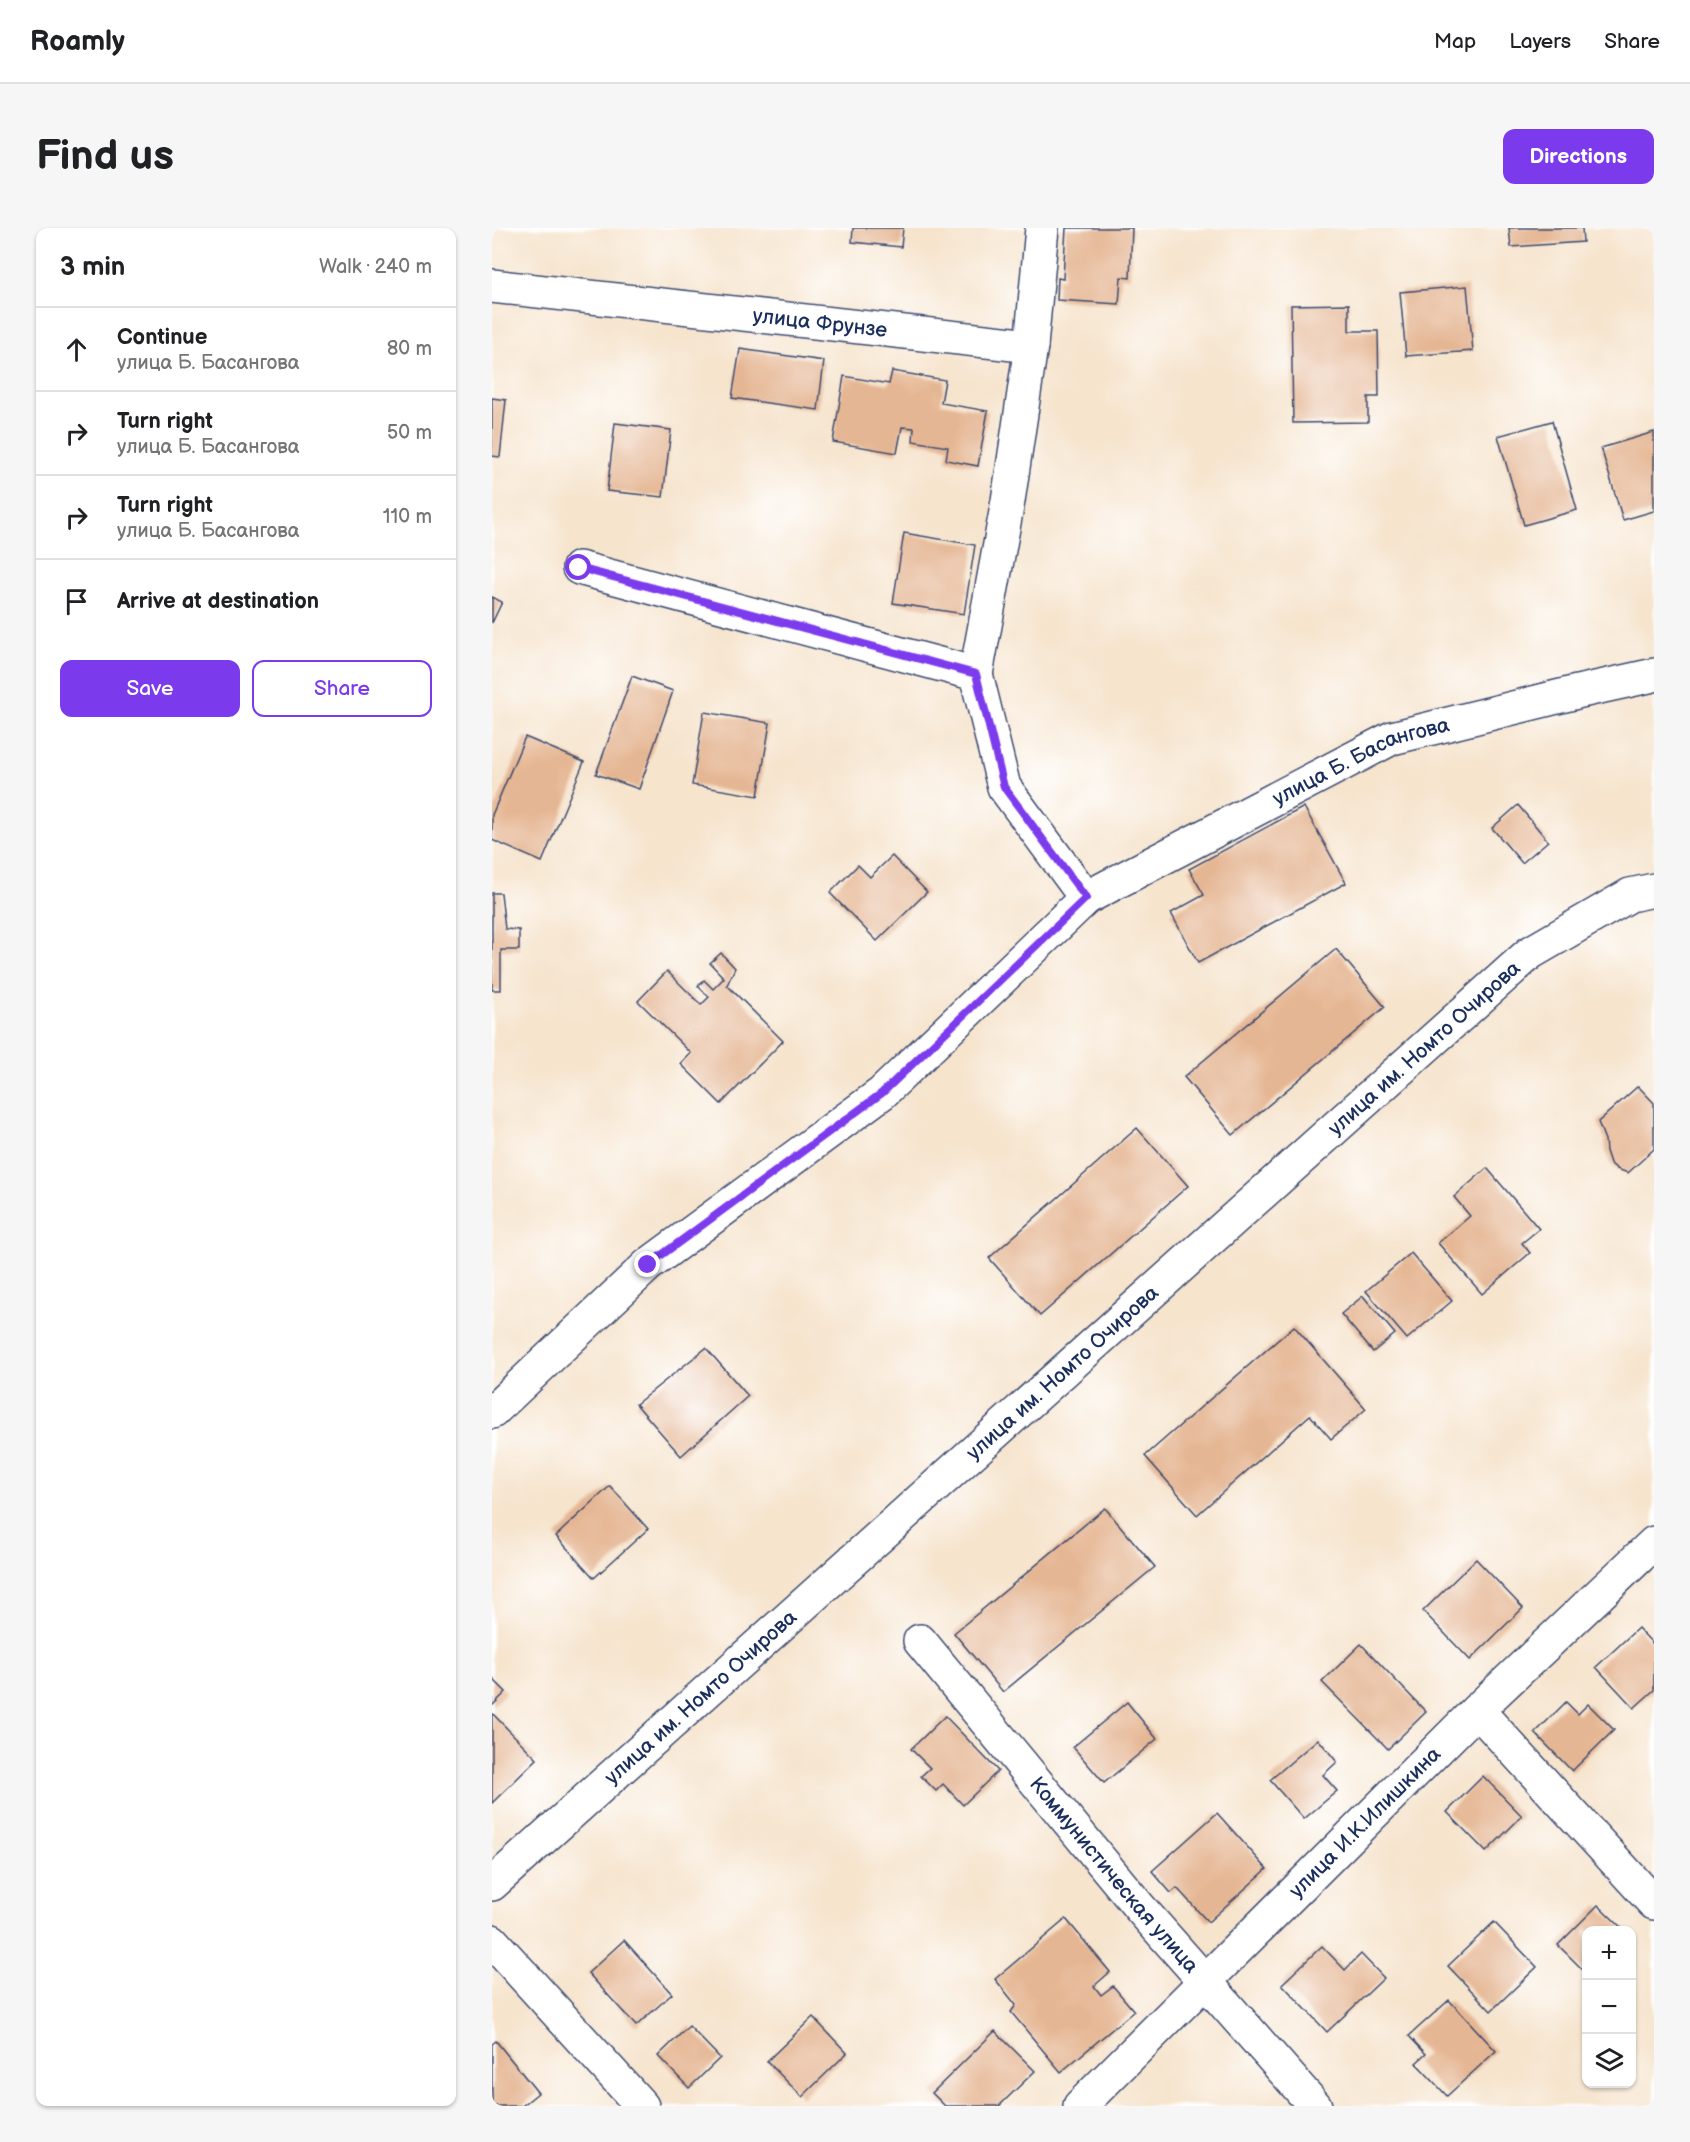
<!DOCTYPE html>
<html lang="en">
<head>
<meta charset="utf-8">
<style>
  body { margin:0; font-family:"Balsamiq Sans",sans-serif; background:#f6f6f6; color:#202124 }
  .controls { position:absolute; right:18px; bottom:18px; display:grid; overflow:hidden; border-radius:12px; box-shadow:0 2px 4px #0004 }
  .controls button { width:54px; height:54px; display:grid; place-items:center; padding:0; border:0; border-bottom:2px solid #e0e0e0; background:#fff; color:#202124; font:30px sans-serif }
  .stop { position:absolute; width:18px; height:18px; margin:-14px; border:4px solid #7c3aed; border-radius:50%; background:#fff }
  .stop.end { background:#7c3aed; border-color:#fff; box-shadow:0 2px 6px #0008 }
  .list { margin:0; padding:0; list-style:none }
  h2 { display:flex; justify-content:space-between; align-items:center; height:78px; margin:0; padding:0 24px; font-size:26px }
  h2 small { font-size:20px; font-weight:400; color:#757577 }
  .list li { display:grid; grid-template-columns:39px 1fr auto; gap:18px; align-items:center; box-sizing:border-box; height:84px; padding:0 24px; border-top:2px solid #e0e0e0 }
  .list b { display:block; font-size:22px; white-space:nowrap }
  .list p { margin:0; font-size:20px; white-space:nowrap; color:#757577 }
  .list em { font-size:20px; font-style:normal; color:#757577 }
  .actions { display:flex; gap:12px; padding:18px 24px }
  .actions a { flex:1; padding:14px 0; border:2px solid #7c3aed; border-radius:12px; text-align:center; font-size:21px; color:#7c3aed }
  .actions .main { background:#7c3aed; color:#fff }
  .icon { flex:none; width:33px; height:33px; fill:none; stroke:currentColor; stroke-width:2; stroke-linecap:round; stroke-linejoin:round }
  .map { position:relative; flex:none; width:1162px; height:1878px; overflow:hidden; border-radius:12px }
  header { display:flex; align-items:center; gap:36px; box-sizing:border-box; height:84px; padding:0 30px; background:#fff; border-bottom:2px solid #e0e0e0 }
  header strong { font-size:28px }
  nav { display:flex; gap:33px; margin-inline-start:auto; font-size:21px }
  .intro { display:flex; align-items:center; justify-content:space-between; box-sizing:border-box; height:144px; padding:0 36px }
  h1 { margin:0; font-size:42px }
  .button { padding:15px 27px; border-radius:12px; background:#7c3aed; color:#fff; font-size:21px; font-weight:700 }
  main { display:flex; gap:36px; padding:0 36px }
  aside { flex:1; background:#fff; border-radius:12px; box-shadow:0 2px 4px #0004 }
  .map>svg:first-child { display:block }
  .building { fill:#e5b693 }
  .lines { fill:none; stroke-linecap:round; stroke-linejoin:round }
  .minor-casing { stroke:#3c4a6f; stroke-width:36 }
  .tertiary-casing { stroke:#3c4a6f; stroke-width:36 }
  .minor { stroke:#fff; stroke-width:33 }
  .tertiary { stroke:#fff; stroke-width:33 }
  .route { stroke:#7c3aed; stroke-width:8 }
  .labels { text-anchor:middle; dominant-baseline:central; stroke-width:5; stroke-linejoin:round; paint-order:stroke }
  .street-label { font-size:21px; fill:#1b2f5e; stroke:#fff }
</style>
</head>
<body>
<header>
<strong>Roamly</strong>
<nav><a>Map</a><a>Layers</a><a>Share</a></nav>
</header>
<div class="intro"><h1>Find us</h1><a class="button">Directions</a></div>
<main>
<aside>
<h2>3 min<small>Walk · 240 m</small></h2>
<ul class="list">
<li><svg class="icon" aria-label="ahead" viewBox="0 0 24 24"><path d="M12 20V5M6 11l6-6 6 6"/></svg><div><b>Continue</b><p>улица Б. Басангова</p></div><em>80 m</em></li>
<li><svg class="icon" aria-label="right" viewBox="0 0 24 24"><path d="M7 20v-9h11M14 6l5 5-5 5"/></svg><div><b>Turn right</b><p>улица Б. Басангова</p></div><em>50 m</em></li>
<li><svg class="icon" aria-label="right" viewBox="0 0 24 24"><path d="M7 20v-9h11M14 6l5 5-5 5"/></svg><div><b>Turn right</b><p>улица Б. Басангова</p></div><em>110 m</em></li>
<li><svg class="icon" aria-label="arrive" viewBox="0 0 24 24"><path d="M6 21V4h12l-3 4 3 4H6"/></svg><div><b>Arrive at destination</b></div></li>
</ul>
<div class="actions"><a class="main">Save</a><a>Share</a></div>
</aside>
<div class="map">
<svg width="1162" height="1878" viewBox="0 0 1162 1878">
  <rect width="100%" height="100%" fill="#fff"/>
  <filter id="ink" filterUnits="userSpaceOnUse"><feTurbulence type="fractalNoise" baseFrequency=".0167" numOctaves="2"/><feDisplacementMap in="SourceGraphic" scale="12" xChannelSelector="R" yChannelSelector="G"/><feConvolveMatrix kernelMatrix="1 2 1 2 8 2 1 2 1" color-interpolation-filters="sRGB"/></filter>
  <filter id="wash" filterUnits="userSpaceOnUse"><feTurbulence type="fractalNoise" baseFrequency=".008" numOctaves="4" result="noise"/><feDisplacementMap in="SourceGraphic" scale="24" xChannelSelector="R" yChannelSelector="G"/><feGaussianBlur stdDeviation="1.35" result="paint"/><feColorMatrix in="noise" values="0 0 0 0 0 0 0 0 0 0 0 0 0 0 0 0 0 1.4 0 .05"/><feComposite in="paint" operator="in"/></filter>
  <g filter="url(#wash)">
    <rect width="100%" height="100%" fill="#f6e4cd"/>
    <g id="blocks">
      <!-- building -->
      <g class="building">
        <polygon points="361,0 411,0 409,19 360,14"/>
        <polygon points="574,0 640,0 638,50 629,49 627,76 565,72 566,50 571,51"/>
        <polygon points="1017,0 1090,0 1091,14 1019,19"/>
        <polygon points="975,58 981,123 914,128 908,64"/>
        <polygon points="857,76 857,103 886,103 887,169 876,169 876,194 801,195 799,77"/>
        <polygon points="248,121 332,133 326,182 240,170"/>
        <polygon points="400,143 453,152 449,175 496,183 486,238 454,232 456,219 421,213 422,200 410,199 405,225 341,214 352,148 397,156"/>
        <polygon points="0,170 14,172 8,229 0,228"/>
        <polygon points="1060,193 1085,282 1032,297 1006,208"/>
        <polygon points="123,195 179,202 171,269 115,263"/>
        <polygon points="1162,204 1162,283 1131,292 1109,220"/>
        <polygon points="412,305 483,317 472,386 401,375"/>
        <polygon points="0,369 10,374 0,395"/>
        <polygon points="140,448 181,463 147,561 104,546"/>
        <polygon points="212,484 278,495 266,568 200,557"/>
        <polygon points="33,509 92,534 50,634 0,612 0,587"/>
        <polygon points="1026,577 1056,613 1030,635 1000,600"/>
        <polygon points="812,579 854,655 706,735 679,685 712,667 697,641"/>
        <polygon points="400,628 435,664 385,713 338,665 366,637 378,649"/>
        <polygon points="0,665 9,665 13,701 27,702 27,722 9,722 9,762 0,762"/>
        <polygon points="844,721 893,779 741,907 692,849"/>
        <polygon points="229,725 243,740 235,757 291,813 229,876 189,836 199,825 146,773 175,743 209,777 217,769 206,758 212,752 221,761 232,750 218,735"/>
        <polygon points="1146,858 1162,875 1162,921 1136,945 1125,941 1118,935 1114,923 1113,912 1106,894"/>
        <polygon points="645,900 696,958 548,1088 497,1030"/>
        <polygon points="995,940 1047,1001 1030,1015 1038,1025 990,1066 946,1015 978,988 962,969"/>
        <polygon points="919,1025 960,1073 915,1111 874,1063"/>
        <polygon points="871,1068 903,1106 881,1124 849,1086"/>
        <polygon points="802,1098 874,1181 839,1211 818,1187 705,1287 653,1228"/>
        <polygon points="214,1120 256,1168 189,1228 144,1176"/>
        <polygon points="118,1258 156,1301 102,1350 64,1308"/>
        <polygon points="613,1280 663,1339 511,1464 462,1405"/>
        <polygon points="984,1331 1031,1380 978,1432 931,1383"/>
        <polygon points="1146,1400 1162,1417 1162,1462 1142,1480 1104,1439"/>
        <polygon points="869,1416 934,1484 896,1521 830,1454"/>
        <polygon points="0,1450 14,1464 0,1478"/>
        <polygon points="635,1474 665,1511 612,1555 581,1519"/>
        <polygon points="1074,1474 1086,1486 1096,1476 1122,1502 1080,1543 1043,1505"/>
        <polygon points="0,1485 45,1531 0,1575"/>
        <polygon points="453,1488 506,1543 471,1577 451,1556 444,1563 429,1548 438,1540 419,1521"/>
        <polygon points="826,1511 845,1534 831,1547 845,1563 812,1591 778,1552"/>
        <polygon points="991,1548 1030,1588 994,1624 955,1584"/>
        <polygon points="725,1585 775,1641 716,1694 685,1660 679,1665 660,1643"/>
        <polygon points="1106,1677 1132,1702 1094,1702 1094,1745 1066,1717"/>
        <polygon points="574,1691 618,1744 602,1758 609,1767 621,1758 642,1783 569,1844 519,1784 524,1777 503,1751"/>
        <polygon points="1002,1694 1045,1739 999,1783 956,1738"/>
        <polygon points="132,1712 180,1766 144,1798 96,1745"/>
        <polygon points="830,1718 853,1742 869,1726 892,1750 835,1804 790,1756"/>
        <polygon points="957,1772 1004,1823 955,1868 924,1835 934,1826 917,1808"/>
        <polygon points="321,1789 355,1825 310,1869 275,1833"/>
        <polygon points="197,1798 228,1830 197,1860 166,1828"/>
        <polygon points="503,1803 543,1843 507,1878 453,1878 440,1865"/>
        <polygon points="4,1813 46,1865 30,1878 0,1878 0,1816"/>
      </g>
    </g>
  </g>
  <g filter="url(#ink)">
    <use href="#blocks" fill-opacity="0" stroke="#3c4a6f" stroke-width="1.5"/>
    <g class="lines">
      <defs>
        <g id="minor">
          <path id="s1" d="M0,58L539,118L550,0"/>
          <polyline points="539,118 516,273 484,446 512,559 594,670"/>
          <polyline points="87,340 484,446"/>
          <path id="s2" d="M0,1184L156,1037L390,865L594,670L900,510L1085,464L1162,447"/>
          <path id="s3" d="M428,1413L648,1680L823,1878"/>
          <polyline points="985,1482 1162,1675"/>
          <path id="s4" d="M588,1878L985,1482L1162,1315"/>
        </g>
        <g id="tertiary">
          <path id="s5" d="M0,1656L1038,725L1138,667L1162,662"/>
          <polyline points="0,1713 150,1878"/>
        </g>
      </defs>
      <!-- minor casing -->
      <use href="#minor" class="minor-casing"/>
      <!-- tertiary casing -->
      <use href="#tertiary" class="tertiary-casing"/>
      <!-- minor -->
      <use href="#minor" class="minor"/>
      <!-- tertiary -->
      <use href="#tertiary" class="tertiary"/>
    </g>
  </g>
  <g class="lines" filter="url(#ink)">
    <!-- route -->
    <polyline class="route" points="87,340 484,446 512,559 594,670 390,865 156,1037"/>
  </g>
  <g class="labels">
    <!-- street labels -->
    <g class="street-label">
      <text stroke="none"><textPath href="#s1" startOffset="330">улица Фрунзе</textPath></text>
      <text stroke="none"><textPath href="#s2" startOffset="1095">улица Б. Басангова</textPath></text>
      <text stroke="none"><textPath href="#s5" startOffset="1252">улица им. Номто Очирова</textPath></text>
      <text stroke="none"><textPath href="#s5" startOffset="766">улица им. Номто Очирова</textPath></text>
      <text stroke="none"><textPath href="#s5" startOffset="280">улица им. Номто Очирова</textPath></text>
      <text stroke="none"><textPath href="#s4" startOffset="402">улица И.К.Илишкина</textPath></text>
      <text stroke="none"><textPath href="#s3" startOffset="304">Коммунистическая улица</textPath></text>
    </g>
  </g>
</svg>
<div class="controls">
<button>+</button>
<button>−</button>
<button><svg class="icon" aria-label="layers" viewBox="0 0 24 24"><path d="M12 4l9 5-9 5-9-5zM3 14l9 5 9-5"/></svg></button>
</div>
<div class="stop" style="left:87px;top:340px"></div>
<div class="stop end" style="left:156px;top:1037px"></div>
</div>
</main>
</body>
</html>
